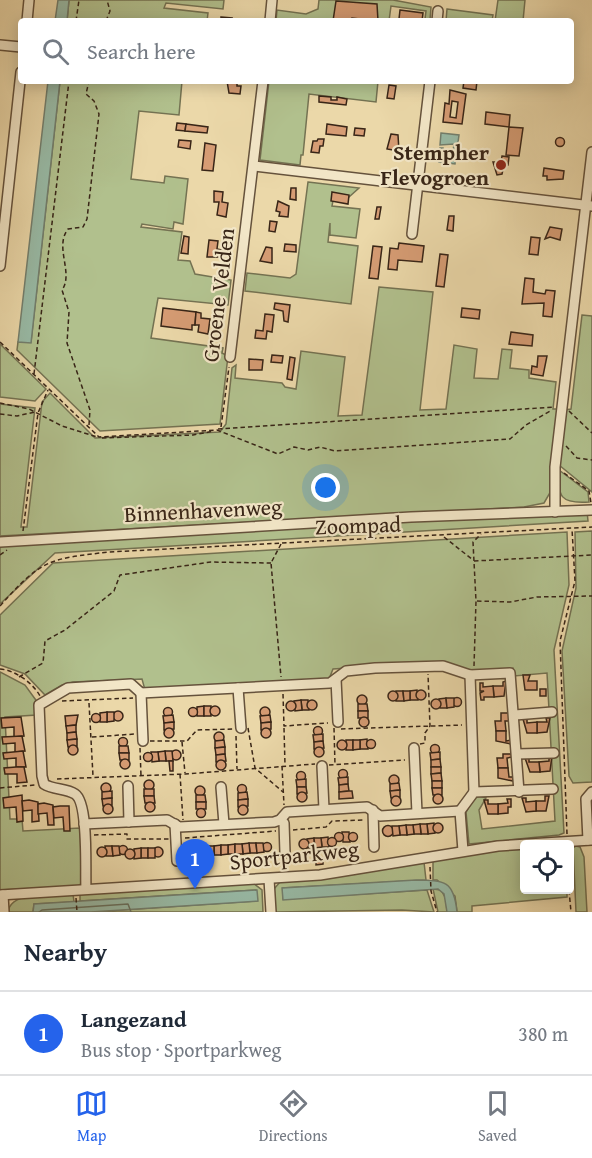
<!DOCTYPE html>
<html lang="en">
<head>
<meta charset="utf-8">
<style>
  body { margin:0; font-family:"Gentium Book Plus",serif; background:#f2f2f3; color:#1f2937 }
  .controls { position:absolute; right:18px; bottom:18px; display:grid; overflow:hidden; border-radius:6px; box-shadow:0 3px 15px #0003 }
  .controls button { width:54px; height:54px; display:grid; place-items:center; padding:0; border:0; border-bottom:2px solid #e0e1e3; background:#fff; color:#1f2937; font:30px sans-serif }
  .you { position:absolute; left:326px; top:488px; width:21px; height:21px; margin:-15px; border:4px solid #fff; border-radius:50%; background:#1a73e8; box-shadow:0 0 0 9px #1a73e833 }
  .badge { display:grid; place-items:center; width:39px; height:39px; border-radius:50%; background:#2563eb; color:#fff; font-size:20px; font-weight:700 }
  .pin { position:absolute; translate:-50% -50px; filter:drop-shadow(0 2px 3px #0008) }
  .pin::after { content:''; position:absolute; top:32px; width:21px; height:18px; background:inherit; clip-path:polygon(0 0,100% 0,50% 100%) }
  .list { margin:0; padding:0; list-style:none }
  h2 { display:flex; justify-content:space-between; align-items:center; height:78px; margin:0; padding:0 24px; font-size:26px }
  h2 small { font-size:20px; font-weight:400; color:#747a83 }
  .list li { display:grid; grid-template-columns:39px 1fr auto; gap:18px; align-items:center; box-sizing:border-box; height:84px; padding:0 24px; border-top:2px solid #e0e1e3 }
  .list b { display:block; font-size:22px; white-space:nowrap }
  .list p { margin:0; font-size:20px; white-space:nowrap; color:#747a83 }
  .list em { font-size:20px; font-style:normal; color:#747a83 }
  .icon { flex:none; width:33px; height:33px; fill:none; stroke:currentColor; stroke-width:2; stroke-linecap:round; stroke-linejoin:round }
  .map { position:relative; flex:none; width:592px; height:912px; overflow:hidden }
  .search { position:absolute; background:#fff; box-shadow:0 3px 15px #0003; left:18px; right:18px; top:18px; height:66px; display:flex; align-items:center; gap:15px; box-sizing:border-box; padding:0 21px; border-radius:6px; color:#747a83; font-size:22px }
  .sheet { height:162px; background:#fff }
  nav { display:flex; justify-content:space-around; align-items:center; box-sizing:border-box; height:84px; border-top:2px solid #e0e1e3; background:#fff; font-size:16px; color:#747a83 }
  nav a { display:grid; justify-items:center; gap:3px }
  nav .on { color:#2563eb }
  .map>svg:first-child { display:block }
  .green { fill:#b1c08d; stroke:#747252; stroke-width:1.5 }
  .water { fill:#98baa6; stroke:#727e6d; stroke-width:1.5 }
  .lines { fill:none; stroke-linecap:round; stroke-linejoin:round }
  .shore { stroke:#68705e; stroke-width:1.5 }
  .building { fill:#d69c74; stroke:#382517; stroke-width:1.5; fill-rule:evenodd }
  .minor-casing { stroke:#65523c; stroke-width:12 }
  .path { stroke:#382517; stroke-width:1.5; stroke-dasharray:4.5 3; stroke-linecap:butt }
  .minor { stroke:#f2e6c7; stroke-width:9 }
  .poi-dot { fill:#8f2418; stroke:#f2e6c7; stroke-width:2 }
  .labels { text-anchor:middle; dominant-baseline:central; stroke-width:4.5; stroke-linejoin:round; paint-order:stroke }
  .poi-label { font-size:22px; font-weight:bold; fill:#382517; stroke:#f2e6c7; text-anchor:end }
  .street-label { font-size:22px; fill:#382517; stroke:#f2e6c7 }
</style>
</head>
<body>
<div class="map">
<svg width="592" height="912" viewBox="0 0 592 912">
  <rect width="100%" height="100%" fill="#ebd8a9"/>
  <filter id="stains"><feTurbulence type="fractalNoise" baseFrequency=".00333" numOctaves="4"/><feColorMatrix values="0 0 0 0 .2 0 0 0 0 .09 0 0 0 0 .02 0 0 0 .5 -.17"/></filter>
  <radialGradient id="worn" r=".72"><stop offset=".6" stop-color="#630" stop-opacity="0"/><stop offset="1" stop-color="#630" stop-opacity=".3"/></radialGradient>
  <!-- green -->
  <g class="green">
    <polygon points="69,0 224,0 223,9 166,3 164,8 208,13 207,21 67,21"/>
    <polygon points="319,0 393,0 431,7 430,20 425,19 426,11 391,6 389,21 276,21 277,10 306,14 318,9"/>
    <polygon points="498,0 525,0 523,21 495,21"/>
    <polygon points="447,9 493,15 492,21 446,21"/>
    <polygon points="60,81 182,81 179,115 139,111 131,179 164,183 165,176 188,179 183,224 174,222 173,229 142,224 141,227 182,232 178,260 190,261 195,274 231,280 228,305 158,298 151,338 223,348 222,353 228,356 220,424 100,431 17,350 18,342 31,342"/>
    <polygon points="269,81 378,81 376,102 309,94 303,155 301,155 300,165 260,160"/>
    <polygon points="308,182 359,188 349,197 334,195 332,206 360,209 356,238 330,235 330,223 328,242 358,246 351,304 245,291 247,273 290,278 296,274"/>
    <polygon points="379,287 433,292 420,410 446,409 454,345 477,349 474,378 498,379 502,349 512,350 510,368 529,370 529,378 556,382 553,409 559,409 551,491 544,503 524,507 0,536 0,404 35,408 21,527 27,527 42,402 50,393 95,438 220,432 226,424 232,368 236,365 235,378 282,383 285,387 296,389 301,351 345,357 338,416 362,415"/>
    <polygon points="582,315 592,316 592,492 559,465 565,410 571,409"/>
    <polygon points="0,344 46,389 35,401 0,397"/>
    <path d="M559,470L588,492L589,502C561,504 557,497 559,470Z"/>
    <polygon points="587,511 588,521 55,553 0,604 0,546"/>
    <polygon points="592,531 592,782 573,783 569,776 562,651 576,588 575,532"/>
    <polygon points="567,532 569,585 554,650 564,833 559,835 469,844 466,812 476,795 486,798 479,810 482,829 555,821 547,673 514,676 513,668 467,673 438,662 333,669 329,679 145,690 142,679 73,682 62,685 45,695 25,674 0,665 0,615 53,563"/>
    <polygon points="0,672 25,685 38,703 37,715 5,717 10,819 22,819 23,831 80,828 82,882 79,886 0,890"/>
    <polygon points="576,846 580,847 584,857 587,912 576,912 573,848"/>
    <polygon points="524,849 524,890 567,890 567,897 472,906 472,912 457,912 455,896 437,880 433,880 433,861 496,850"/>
    <polygon points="424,862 426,880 283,888 283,899 427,890 434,912 402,910 275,912 274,889 280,882"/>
    <polygon points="253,883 262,890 263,912 91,912 257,901 256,890 80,901 80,894"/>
    <polygon points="433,889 441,890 446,899 447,912 438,912"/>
    <path d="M73,894L74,902L34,904L33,912H8C11,890 56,895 73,894Z"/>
  </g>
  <!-- water -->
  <g class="water">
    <polygon points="58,0 69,0 67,21 55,21"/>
    <polygon points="48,81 60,81 31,343 18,342"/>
    <polygon points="441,133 459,135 455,164 439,162 440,148 443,148 443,158 452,159 454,144 440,145"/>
    <path d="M416,880C445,880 454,881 457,912H447L444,894L438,889L283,900L282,888Z"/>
    <polygon points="257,890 258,901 91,912 33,912 34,904"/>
  </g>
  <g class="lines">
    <!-- shore -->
    <polyline class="shore" points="39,912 42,910 128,904 131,912"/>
  </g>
  <!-- building -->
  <g class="building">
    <polygon points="336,1 377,4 378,21 352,18 352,21 333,21"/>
    <polygon points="400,10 423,13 422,21 399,19"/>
    <polygon points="221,17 232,18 231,21 221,21"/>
    <polygon points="227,81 237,82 237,86 241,86 240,94 229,93"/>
    <polygon points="464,81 477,81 476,90 463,88"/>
    <polygon points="389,85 396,86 394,99 387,98"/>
    <path d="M450,90L466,94L462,124L443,122L445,103L449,104ZM452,101L458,102L456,118L450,117Z"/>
    <polygon points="319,96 331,97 331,100 337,100 337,97 347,99 346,105 319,102"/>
    <polygon points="486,112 510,115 509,127 485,124"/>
    <polygon points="177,123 186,124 185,131 176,130"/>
    <polygon points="186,124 208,127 207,133 185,131"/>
    <polygon points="327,124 347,127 346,136 326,134"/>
    <polygon points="509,127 523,128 519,156 506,155"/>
    <polygon points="355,128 365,129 364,136 354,135"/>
    <polygon points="391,134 398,135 399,151 387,149"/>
    <circle cx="560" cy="142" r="4.5"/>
    <polygon points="318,139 324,139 323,146 320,146 319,153 311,152 313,141 317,141"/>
    <polygon points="179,140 191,141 190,149 178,147"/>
    <polygon points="205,143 216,145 213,171 202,170"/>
    <polygon points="502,156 509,157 508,165 504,165 502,174 497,175 493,162 501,162"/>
    <polygon points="544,168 564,171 563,179 547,180 547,176 543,176"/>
    <polygon points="291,188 296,188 296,200 290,199"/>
    <polygon points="214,191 223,192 222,202 228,203 226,217 217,215 219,202 214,202"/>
    <polygon points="332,192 349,195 348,204 331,201"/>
    <polygon points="278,201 289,206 288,217 279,216 280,212 276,211"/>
    <polygon points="377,207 381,207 379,219 375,219"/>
    <polygon points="449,216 454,216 453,231 447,230"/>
    <polygon points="270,221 277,222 275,232 269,231"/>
    <polygon points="550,227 562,229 560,240 550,237 545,239"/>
    <polygon points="184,236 189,237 188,254 181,253"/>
    <polygon points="531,237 540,238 538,255 529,254"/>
    <polygon points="209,240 218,241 217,249 222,250 221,257 207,257"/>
    <polygon points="399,243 424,246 422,262 398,260 397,270 388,269 390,248 398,249"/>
    <polygon points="285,244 296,245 296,252 284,251"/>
    <polygon points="373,246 382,247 378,279 369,278"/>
    <polygon points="266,247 272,248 272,263 260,261"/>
    <polygon points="440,254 448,255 444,287 436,286"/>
    <polygon points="525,278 534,279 533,292 545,294 546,290 555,291 552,317 543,316 544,303 522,304"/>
    <polygon points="275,303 290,305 288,322 284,321 283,311 274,309"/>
    <polygon points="163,308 196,312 195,325 192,325 192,330 161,326"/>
    <polygon points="462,308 480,310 479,319 461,317"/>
    <polygon points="196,312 201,313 201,318 210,319 208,334 198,332 199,325 195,325"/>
    <polygon points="265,314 274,315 272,332 267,331 266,339 255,338 256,330 263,331"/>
    <polygon points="511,332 533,335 532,346 509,344"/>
    <polygon points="272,355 283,356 282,363 271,362"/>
    <polygon points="538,356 547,356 543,376 531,374 532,366 537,367"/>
    <polygon points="290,357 295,358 292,380 287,379"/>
    <polygon points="249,359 263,360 262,370 249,370"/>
    <polygon points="523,675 530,675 528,681 537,681 537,690 525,690"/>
    <polygon points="506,681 504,696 494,697 493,686 503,686 503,682"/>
    <polygon points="480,683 483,683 483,687 493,686 494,697 484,697 484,700 481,700 480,693 484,691 480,691"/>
    <rect x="540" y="689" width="6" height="7"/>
    <polygon points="417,690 418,700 410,700 410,691"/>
    <circle cx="421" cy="695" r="5"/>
    <polygon points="396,691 403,691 404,701 396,701"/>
    <polygon points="403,691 410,691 410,700 404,701"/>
    <circle cx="393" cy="696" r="5"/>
    <circle cx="362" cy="700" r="5"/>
    <circle cx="457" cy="702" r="4.5"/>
    <polygon points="446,698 447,708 440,708 439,699"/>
    <polygon points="446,698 454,698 454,707 447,708"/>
    <circle cx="436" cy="704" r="5"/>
    <polygon points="301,700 308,700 309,710 302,710"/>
    <polygon points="301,700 302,710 295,711 294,701"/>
    <circle cx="312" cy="705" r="5"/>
    <circle cx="291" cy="706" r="5"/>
    <polygon points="358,704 367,704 368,711 358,711"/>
    <polygon points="204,706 204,716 197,716 197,707"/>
    <rect x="204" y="706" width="7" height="10"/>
    <circle cx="215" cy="711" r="5"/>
    <circle cx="265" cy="712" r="5"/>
    <circle cx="168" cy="712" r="4.5"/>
    <circle cx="193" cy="712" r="4.5"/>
    <rect x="358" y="711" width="10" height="7"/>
    <circle cx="118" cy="716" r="5"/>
    <polygon points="107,712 114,712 114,721 107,722"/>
    <polygon points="107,712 107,722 100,722 100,713"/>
    <polygon points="501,713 509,713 509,721 505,721 506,731 496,731 495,721 501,721"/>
    <circle cx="96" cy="718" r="4.5"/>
    <polygon points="78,715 76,725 66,726 65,716"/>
    <polygon points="173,715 174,722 164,723 163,716"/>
    <polygon points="270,715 271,722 261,723 260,716"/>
    <polygon points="21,717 24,736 14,737 14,727 2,728 1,718"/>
    <circle cx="364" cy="722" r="5"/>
    <polygon points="546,718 550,718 547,732 537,733 537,722 547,722"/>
    <polygon points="523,719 527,719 527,723 537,722 537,733 527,733"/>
    <polygon points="174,722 174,729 164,730 164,723"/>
    <polygon points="271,722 271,729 261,730 261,723"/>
    <polygon points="76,725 76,732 67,733 66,726"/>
    <circle cx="318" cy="731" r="4.5"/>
    <circle cx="266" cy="733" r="5"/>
    <circle cx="169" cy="733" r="5"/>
    <polygon points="496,731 506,731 506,741 511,740 511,744 496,741"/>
    <polygon points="76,732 77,739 67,740 67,733"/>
    <circle cx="219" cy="737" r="5"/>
    <polygon points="323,734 323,741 314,742 313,735"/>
    <polygon points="22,736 25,751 15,752 15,743 3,744 2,737"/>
    <circle cx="123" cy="742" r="4.5"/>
    <polygon points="77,739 77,746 68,747 67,740"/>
    <polygon points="367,739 368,749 360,749 360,740"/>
    <circle cx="371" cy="744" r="4.5"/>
    <polygon points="224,740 225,747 215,748 215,741"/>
    <rect x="346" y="740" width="7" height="10"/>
    <polygon points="353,740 360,740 360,749 353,750"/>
    <circle cx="342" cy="745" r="5"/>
    <polygon points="323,741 324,748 314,749 314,742"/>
    <circle cx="435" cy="749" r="4.5"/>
    <circle cx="73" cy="750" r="5"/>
    <polygon points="119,746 128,746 129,753 119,753"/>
    <polygon points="225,747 225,754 216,755 215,748"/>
    <circle cx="319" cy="752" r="5"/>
    <circle cx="176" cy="755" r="5"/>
    <polygon points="23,751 26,767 16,767 16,758 4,759 3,753"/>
    <polygon points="165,751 172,751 173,761 166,761"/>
    <polygon points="165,751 166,761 159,761 158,752"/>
    <polygon points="151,752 158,752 159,761 152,762"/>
    <polygon points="440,752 440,759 431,760 430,753"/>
    <circle cx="148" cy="757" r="4.5"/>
    <polygon points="119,753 129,753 129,760 120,760"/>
    <polygon points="225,754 226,761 216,762 216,755"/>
    <polygon points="503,754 511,754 512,757 507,758 508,768 498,768 497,758 503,758"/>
    <polygon points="552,756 550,771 540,772 539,762 549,761 549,757"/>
    <polygon points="525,758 529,758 529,762 539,762 540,772 530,772"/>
    <polygon points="440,759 441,767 431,767 431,760"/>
    <circle cx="125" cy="764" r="5"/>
    <circle cx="221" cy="765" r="5"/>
    <polygon points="169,761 173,761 173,771 170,771"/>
    <polygon points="16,767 24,767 27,782 17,783 17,774 5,774 4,768"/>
    <polygon points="431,767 441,767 441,773 431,774"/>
    <polygon points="498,768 508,768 509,777 513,777 513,781 498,778"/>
    <circle cx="343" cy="774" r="4.5"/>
    <circle cx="301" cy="776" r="4.5"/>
    <polygon points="441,773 442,781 432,781 431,774"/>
    <circle cx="394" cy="780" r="5"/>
    <polygon points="348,777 348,784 339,785 338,778"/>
    <polygon points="306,779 306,787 297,787 296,780"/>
    <circle cx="149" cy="785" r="5"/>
    <rect x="432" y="781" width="10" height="7"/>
    <polygon points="399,783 400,790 390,791 390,784"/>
    <circle cx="106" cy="788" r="5"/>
    <polygon points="348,784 349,791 339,792 339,785"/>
    <circle cx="242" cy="789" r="4.5"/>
    <circle cx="200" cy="791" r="5"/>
    <polygon points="297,787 306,787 307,793 297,794"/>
    <polygon points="432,788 442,788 442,795 433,795"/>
    <rect x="144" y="789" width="10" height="7"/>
    <polygon points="400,790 400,797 391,798 390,791"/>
    <polygon points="112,791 112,798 102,799 102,792"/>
    <polygon points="349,791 352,791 353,798 339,799 339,792"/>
    <polygon points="247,792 248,799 238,800 238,793"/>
    <circle cx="302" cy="797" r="5"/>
    <circle cx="438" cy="799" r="5"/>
    <polygon points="22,795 23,821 17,822 16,807 4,808 3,798"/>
    <polygon points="196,795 205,795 206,802 196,802"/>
    <polygon points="144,796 154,796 155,803 145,803"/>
    <polygon points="545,796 549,796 546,811 536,811 536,801 545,801"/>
    <circle cx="396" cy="801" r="5"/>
    <polygon points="112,798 112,805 103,806 102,799"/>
    <polygon points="522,798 526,798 526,802 536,801 536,811 526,812"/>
    <polygon points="248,799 248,806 238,807 238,800"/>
    <polygon points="507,799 511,799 511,807 508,807 508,813 498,814 498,804 508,803"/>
    <polygon points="29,800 38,802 39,821 32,822 32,810 23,811 22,801"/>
    <polygon points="484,800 488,800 488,804 498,804 498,814 488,814"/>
    <rect x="196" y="802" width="10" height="7"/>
    <circle cx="150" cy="807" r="5"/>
    <polygon points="44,803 53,805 54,825 48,825 47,813 38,814 38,804"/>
    <circle cx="108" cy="809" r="5"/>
    <circle cx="243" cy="810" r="5"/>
    <polygon points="60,806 69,806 70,831 64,831 63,817 54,818 53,807"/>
    <circle cx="201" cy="813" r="4.5"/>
    <polygon points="434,823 435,833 428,834 427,824"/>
    <circle cx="438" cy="828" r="5"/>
    <polygon points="420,824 427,824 428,834 421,834"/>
    <polygon points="420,824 421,834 414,834 413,825"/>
    <polygon points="406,825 413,825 414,834 407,835"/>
    <polygon points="406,825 407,835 400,835 399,826"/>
    <circle cx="388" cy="831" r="5.5"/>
    <polygon points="392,826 399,826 400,835 393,836"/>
    <polygon points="342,832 349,832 350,842 343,842"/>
    <circle cx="353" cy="837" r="4.5"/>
    <circle cx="339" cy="837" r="4.5"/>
    <polygon points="328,837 329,847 322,847 321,838"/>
    <circle cx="332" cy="842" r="4.5"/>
    <polygon points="314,838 315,848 308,848 307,839"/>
    <polygon points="314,838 321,838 322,847 315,848"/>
    <circle cx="304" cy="844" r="5"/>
    <circle cx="267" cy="847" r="4.5"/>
    <polygon points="249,843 256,843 257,853 250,853"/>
    <polygon points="249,843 250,853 243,854 242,844"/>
    <polygon points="256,843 263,843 264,852 257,853"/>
    <polygon points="235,844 235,854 228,854 228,845"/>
    <polygon points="235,844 242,844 243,854 235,854"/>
    <polygon points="221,845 221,855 214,855 214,846"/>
    <polygon points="221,845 228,845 228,854 221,855"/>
    <circle cx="123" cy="850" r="4.5"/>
    <polygon points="105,846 112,846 113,856 106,856"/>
    <polygon points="112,846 119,846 120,855 113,856"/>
    <polygon points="207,846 214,846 214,855 207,856"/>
    <circle cx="204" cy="851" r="4.5"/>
    <circle cx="102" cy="852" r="5"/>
    <circle cx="158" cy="852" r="5"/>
    <rect x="141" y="848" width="7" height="10"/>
    <polygon points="141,848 141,858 134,859 134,849"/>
    <rect x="148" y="848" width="7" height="10"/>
    <circle cx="130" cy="854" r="5"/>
    <polygon points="316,859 323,859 323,864 316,865"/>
  </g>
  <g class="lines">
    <defs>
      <g id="minor">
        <polyline points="27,21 29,0"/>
        <polyline points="270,21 272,0"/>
        <polyline points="437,21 438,11"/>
        <polyline points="0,45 21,47"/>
        <polyline points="254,166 592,206"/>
        <polyline points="412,234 430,81"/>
        <polyline points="0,266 21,72"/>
        <polyline points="230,357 263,81"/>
        <polyline points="555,512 555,467 592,152"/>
        <polyline points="0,542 411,517 592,510"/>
        <polyline points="470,675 474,792"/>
        <polyline points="336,679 338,722"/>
        <polyline points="238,688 241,728"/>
        <polyline points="141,693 143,741"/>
        <polyline points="515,715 552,712"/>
        <polyline points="414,748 417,813"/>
        <polyline points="517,754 554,753"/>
        <polyline points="322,766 324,809"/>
        <polyline points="128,786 129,822"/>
        <polyline points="221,787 224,824"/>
        <polyline points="373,810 374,847"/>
        <polyline points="280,820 284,823 285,853"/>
        <polyline points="84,824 167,820 179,827 274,822 280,820 287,812 367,807 380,816 460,811"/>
        <polyline points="175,824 177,861"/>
        <polyline points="588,840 586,799 592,792"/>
        <polyline points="463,851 460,811 474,792 553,789"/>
        <polyline points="269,879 271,912"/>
        <path d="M86,889C85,872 89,803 75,794C66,788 53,790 44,784L42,776L39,705L68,688L131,684L141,693L330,683L346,671L375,668L443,666L470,675L510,673L519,792"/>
        <polyline points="0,895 320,875 498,846 592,840"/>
        <polyline points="3,895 4,912"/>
      </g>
    </defs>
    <!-- minor casing -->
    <use href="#minor" class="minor-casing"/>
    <!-- path -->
    <g class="path">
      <polyline points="76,21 79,0"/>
      <polyline points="106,21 110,11 107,0"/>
      <polyline points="0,342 99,437 217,430 278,454 294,447 308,450 320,447 335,451 510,439 526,425 552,410"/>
      <polyline points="34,374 69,81"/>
      <polyline points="0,403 29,409 62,426 97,437"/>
      <polyline points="569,411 592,433"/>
      <polyline points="0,414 17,416 35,412"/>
      <path d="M89,425L90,410L67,343L69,312L62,290C74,273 54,247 68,229L83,227L87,219L99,114L94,101L86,94L89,81"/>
      <polyline points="221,427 229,367"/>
      <polyline points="218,429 554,407"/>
      <polyline points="102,438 193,435 214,431"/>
      <polyline points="566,446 577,458 592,460"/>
      <polyline points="564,473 589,491 591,503"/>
      <polyline points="23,531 38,413 48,390"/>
      <polyline points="444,537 473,560"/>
      <polyline points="281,544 271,563 281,677"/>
      <polyline points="0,555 7,550"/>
      <polyline points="474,561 592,555"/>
      <polyline points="477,601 510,602 537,597 592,596"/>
      <path d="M0,606C42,559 48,559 109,552L592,527"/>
      <polyline points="474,666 476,601 473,542 481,534"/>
      <path d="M0,669C15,670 33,683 40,696"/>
      <polyline points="19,677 43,663 45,641 65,630 114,591 120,575 211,562 271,563"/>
      <polyline points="283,694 284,726 328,723"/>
      <polyline points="62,701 133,698"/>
      <polyline points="89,703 93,776"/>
      <polyline points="248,728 255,768 283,792"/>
      <polyline points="284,728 285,765"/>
      <polyline points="334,728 335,765"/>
      <polyline points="341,729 462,725"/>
      <polyline points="236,736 237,769"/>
      <polyline points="92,737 135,734"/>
      <polyline points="150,741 187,741 197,730 234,729"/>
      <polyline points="182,742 185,773"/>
      <polyline points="420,744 425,743 425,733 430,726 428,674"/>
      <polyline points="140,748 141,776"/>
      <polyline points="329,765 405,760"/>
      <polyline points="282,766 284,805"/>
      <polyline points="180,774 183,820"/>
      <polyline points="57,779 185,774 315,764"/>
      <polyline points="0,788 35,785"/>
      <polyline points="293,830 326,827 332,821 364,820"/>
      <polyline points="567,834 560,641 575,581 572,529"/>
      <polyline points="94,835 127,834 127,839 169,839"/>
      <polyline points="185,838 276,831"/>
      <polyline points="430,867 431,891 437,912"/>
      <polyline points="569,890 571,912"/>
      <polyline points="76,898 77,912"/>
    </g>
    <!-- minor -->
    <use href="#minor" class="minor"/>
  </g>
  <!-- markers -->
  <circle class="poi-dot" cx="501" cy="165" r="6"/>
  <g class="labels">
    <!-- poi labels -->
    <g class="poi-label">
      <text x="489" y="152">Stempher<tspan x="489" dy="25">Flevogroen</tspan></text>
    </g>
    <!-- street labels -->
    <g class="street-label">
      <text transform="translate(218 295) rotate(-83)">Groene Velden</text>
      <text transform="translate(203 510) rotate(-3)">Binnenhavenweg</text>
      <text transform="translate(358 525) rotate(-2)">Zoompad</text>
      <text transform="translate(294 855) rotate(-6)">Sportparkweg</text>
    </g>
  </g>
  <rect width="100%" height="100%" filter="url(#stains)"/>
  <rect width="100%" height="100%" fill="url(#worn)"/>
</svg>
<div class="controls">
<button><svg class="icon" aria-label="locate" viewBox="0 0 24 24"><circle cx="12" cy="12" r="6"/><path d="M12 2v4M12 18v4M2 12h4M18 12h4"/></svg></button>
</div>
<div class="you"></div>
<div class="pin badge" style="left:195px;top:889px">1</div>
<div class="search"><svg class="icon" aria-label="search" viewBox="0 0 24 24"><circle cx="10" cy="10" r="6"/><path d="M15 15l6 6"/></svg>Search here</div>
</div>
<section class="sheet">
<h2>Nearby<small></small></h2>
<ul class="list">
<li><span class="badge">1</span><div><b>Langezand</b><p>Bus stop · Sportparkweg</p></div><em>380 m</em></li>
</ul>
</section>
<nav>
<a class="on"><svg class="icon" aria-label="map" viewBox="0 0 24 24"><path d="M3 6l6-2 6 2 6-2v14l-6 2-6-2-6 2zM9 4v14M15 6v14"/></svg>Map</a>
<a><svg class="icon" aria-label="directions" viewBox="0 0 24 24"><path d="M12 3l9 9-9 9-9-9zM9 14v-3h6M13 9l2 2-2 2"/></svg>Directions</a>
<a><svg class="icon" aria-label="saved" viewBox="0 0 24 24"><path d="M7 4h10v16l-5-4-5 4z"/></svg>Saved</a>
</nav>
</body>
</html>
